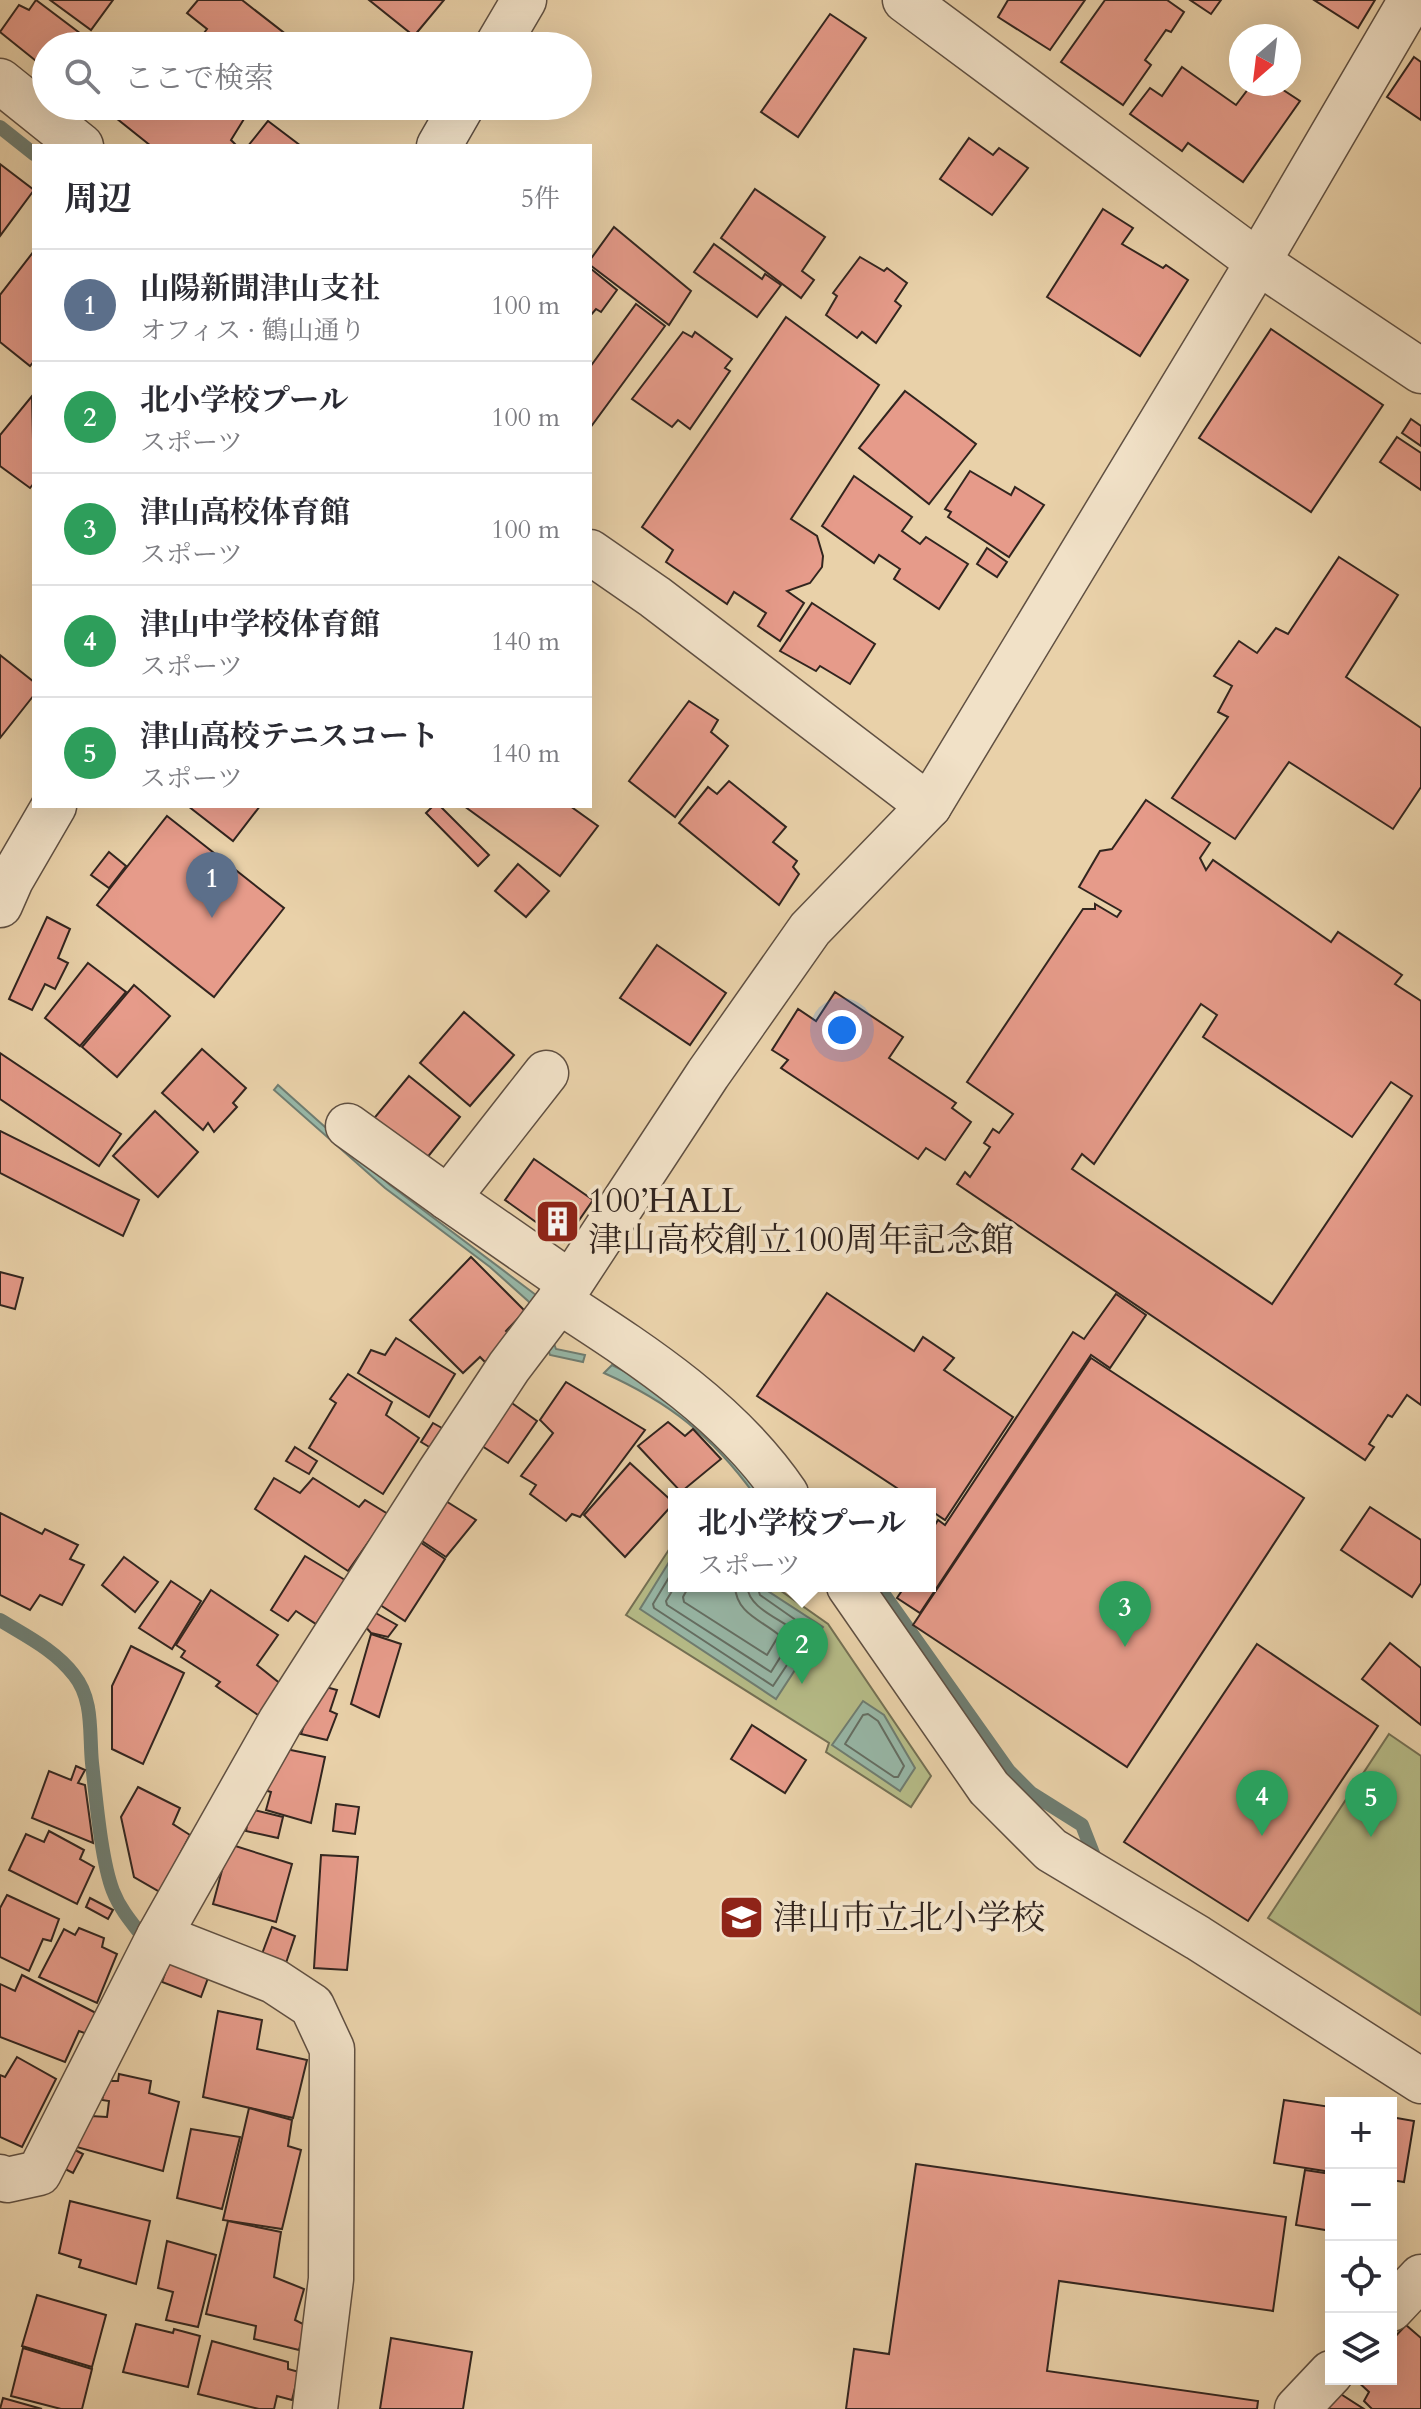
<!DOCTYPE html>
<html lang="ja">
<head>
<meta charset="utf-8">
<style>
  body { margin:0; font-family:Cardo,"Noto Serif JP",serif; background:#f2f2f3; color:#2b2b33 }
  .controls { position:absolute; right:24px; bottom:24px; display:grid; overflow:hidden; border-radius:0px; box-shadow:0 8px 32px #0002 }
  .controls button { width:72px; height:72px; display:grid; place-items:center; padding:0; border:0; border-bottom:2px solid #e1e1e2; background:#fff; color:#2b2b33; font:40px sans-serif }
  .compass { position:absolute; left:1229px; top:24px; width:72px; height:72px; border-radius:50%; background:#fff; box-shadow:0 8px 32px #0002; rotate:208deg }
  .you { position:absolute; left:842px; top:1030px; width:28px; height:28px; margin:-20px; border:6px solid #fff; border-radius:50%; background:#1a73e8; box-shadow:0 0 0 12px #1a73e833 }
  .badge { display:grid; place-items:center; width:52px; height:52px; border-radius:50%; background:#8f2418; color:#fff; font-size:26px; font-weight:700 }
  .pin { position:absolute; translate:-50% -66px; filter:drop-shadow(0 2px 4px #0008) }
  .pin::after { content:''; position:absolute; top:42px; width:28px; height:24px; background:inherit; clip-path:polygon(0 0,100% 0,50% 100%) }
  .popup { position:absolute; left:668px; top:1488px; width:268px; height:104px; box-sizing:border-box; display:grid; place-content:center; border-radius:0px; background:#fff; filter:drop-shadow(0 2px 6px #0005); font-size:26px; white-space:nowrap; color:#7c7c81 }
  .popup b { font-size:30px; color:#2b2b33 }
  .popup::after { content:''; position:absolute; left:50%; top:100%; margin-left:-16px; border:16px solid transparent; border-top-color:#fff }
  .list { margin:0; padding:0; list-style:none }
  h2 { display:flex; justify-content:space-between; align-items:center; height:104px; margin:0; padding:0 32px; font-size:34px }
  h2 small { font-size:26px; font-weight:400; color:#7c7c81 }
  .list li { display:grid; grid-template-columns:52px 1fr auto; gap:24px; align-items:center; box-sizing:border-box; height:112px; padding:0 32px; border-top:2px solid #e1e1e2 }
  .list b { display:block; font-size:30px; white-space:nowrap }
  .list p { margin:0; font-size:26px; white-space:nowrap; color:#7c7c81 }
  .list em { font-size:26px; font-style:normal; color:#7c7c81 }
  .icon { flex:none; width:44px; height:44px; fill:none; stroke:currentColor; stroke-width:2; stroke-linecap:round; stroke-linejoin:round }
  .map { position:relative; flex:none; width:1421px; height:2409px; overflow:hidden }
  .search { position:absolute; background:#fff; box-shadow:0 8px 32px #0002; left:32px; top:32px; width:560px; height:88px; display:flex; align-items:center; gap:20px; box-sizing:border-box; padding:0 28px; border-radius:44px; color:#7c7c81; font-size:30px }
  .panel { position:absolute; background:#fff; box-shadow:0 8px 32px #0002; left:32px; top:144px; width:560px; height:664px; border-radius:0px }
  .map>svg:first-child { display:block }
  .green { fill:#b6bc88; stroke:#747054; stroke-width:2 }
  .water { fill:#97b7a7; stroke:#6f7d71; stroke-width:2 }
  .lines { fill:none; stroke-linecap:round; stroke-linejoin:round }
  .shore { stroke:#646e63; stroke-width:2 }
  .stream { stroke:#6f7d71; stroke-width:14 }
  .building { fill:#e69b8a; stroke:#32251f; stroke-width:2; fill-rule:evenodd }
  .minor-casing { stroke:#605042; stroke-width:47 }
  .minor { stroke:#f1e1c7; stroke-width:44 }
  .labels { text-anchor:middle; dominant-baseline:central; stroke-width:8; stroke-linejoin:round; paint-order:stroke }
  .poi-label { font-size:34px; fill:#32251f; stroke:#f1e1c7; text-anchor:start }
</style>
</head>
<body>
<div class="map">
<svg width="1421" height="2409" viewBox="0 0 1421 2409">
  <rect width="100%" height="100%" fill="#e9d1a9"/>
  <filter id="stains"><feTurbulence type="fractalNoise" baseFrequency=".0025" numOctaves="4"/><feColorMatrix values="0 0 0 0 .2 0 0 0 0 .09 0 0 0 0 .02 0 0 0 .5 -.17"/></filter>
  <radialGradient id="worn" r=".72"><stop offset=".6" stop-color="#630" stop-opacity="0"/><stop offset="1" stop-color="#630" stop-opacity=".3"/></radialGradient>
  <!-- green -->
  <g class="green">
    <polygon points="674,1542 674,1586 774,1586 828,1624 931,1776 911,1807 826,1752 829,1743 626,1615"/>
    <polygon points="1389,1734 1421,1756 1421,2015 1268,1918"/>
  </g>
  <!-- water -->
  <g class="water">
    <polygon points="278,1085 390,1185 536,1295 556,1349 585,1355 583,1362 550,1355 536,1312 528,1301 490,1267 385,1188 274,1090"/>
    <path d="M612,1365L652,1385L677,1403L764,1494H754C712,1436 669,1402 604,1373Z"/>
    <polygon points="674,1554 674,1586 760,1586 823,1627 776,1699 640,1609"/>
    <polygon points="863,1701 884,1715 915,1768 900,1791 832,1745"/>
  </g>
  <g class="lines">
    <!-- shore -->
    <g class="shore">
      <polyline points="674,1569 653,1604 654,1608 773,1686 810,1630 760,1595 757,1586"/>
      <path d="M675,1586L666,1601L667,1605L771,1672L796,1632C780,1618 749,1609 747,1586"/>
      <path d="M689,1586L683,1597L684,1602L767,1655L779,1635C761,1620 736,1613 735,1586"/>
      <polygon points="868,1714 878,1721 904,1766 898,1777 894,1777 845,1744 863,1715"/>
    </g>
    <!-- stream -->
    <g class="stream">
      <polyline points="0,127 34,154"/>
      <polyline points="878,1586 1009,1771 1031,1793 1082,1825 1096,1861 1099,1863"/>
      <path d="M0,1620C26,1636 55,1650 74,1675C94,1700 89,1733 92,1763C96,1798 101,1860 113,1891C120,1909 132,1923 143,1937"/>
    </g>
  </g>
  <!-- building -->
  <g class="building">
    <polygon points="36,0 97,46 46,46 46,69 0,32 19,5 29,10"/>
    <polygon points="50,0 113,0 91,30"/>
    <polygon points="198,0 242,0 292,39 286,46 212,46 201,37 207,29 187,13"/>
    <polygon points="369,0 444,0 414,36"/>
    <polygon points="1008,0 1085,0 1050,50 998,17"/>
    <polygon points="1105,0 1167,0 1184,12 1171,32 1166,30 1145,60 1151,65 1123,105 1061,62"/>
    <polygon points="1190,0 1221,0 1211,14"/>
    <polygon points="1314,0 1375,0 1358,28"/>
    <polygon points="830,14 866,38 798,137 761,112"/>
    <polygon points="1414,57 1421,62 1421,120 1387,97"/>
    <polygon points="1182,67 1236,105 1252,84 1274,84 1300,101 1243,182 1188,143 1182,151 1130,114 1150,88 1162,96"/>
    <polygon points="117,106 252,106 231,140 237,146 151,146 111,114"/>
    <polygon points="268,121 301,146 248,146"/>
    <polygon points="969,138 993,155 999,148 1028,168 992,215 940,179"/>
    <polygon points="0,164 34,190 0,236"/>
    <polygon points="755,189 825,237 802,271 814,280 801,298 721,238"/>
    <polygon points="1103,209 1133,228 1122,244 1163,268 1166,265 1188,280 1140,356 1047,297"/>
    <polygon points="614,227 691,291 669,325 590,265 590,260"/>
    <polygon points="714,244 762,279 765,274 781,285 757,317 694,272"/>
    <polygon points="34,251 34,361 30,366 0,342 0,295"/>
    <polygon points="860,257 884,271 887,268 907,283 895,301 901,306 876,343 862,332 857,338 826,315 837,296 833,293"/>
    <polygon points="590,268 617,290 601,312 596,309 590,316"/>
    <polygon points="636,304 665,326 590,428 590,367"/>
    <polygon points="786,317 879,385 791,519 817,536 823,556 822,567 810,583 787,591 804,603 780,641 758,626 766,613 734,592 727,604 666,562 673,550 642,527"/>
    <polygon points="1271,329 1383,405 1311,512 1199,438"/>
    <polygon points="683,332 692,337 695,332 732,359 725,368 730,371 690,429 678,420 672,427 632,399"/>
    <polygon points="905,391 976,444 929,504 859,448"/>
    <polygon points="32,396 34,483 30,488 0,466 0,435"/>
    <polygon points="1411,419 1421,426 1421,446 1402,433"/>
    <polygon points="1397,437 1421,453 1421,490 1380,462"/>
    <polygon points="970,471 1011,495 1015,487 1044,505 1009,557 948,517 951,512 945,509"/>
    <polygon points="854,476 912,517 902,531 920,544 926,537 968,564 939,609 894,579 900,569 879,555 874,563 822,526"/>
    <polygon points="987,548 1007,562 997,577 977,564"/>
    <polygon points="1339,557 1398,595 1346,677 1421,728 1421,787 1393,829 1289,762 1235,839 1172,798 1228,717 1218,712 1232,686 1214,676 1239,641 1257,653 1276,628 1288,634"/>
    <polygon points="812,603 875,644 850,684 820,666 816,671 780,651"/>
    <polygon points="0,655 34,682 34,695 0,738"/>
    <polygon points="689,701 718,720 711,732 728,746 675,817 629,781"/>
    <polygon points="729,781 786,827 773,842 797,861 793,867 799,874 779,905 679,823 708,787 717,794"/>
    <path d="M1146,800L1210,843L1200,858L1206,870L1213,860L1331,942L1338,932L1402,975L1395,984L1421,1001V1405L1407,1395L1392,1417L1388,1415L1369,1444L1374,1447L1365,1460L957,1184L965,1172L970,1177L990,1147L984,1143L993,1129L999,1133L1013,1114L967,1082L1083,909H1095V904L1117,917L1121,911L1079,887L1100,851L1112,849ZM1201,1004L1217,1015L1203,1037L1352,1137L1391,1082L1412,1096L1272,1304L1072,1169L1082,1154L1094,1164Z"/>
    <polygon points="188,806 260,806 233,841"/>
    <polygon points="433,806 440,806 489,855 478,866 426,813"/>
    <polygon points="464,806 570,806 598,826 560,876"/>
    <polygon points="167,816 284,908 214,997 97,905"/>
    <polygon points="109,852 126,866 109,888 91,875"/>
    <polygon points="518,864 549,891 526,917 495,891"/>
    <polygon points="47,917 70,929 58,958 68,963 55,989 45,984 32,1010 9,999"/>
    <polygon points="657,945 726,993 690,1045 620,998"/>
    <polygon points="88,963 126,992 80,1046 45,1018"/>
    <polygon points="134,985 170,1016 117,1077 82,1047"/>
    <polygon points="835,992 903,1037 889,1058 956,1103 952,1108 971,1122 945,1160 926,1148 918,1159 781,1068 788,1060 772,1050 798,1009 816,1021"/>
    <polygon points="464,1012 514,1055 470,1106 420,1063"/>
    <polygon points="202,1049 246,1088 233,1103 237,1107 214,1132 208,1123 203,1130 162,1093"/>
    <polygon points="0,1053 121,1134 99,1166 0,1099"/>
    <polygon points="409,1076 460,1117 422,1164 371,1122"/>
    <polygon points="155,1111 198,1152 158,1197 113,1156"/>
    <polygon points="0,1131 139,1200 123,1236 0,1173"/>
    <polygon points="534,1159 593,1200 564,1242 505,1200"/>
    <polygon points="471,1257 525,1311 506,1331 512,1337 485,1362 480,1357 463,1373 410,1320"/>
    <polygon points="0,1272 23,1278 15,1309 0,1305"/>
    <polygon points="827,1293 914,1351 923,1337 954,1358 944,1370 1013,1417 945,1520 930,1510 930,1494 906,1494 757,1396"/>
    <polygon points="1116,1294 1146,1315 1110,1368 1091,1355 920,1613 897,1598 905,1586 930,1586 930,1533 938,1520 945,1525 1073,1332 1084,1339"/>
    <polygon points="396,1338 455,1374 429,1417 358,1373 371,1350 385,1355"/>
    <polygon points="1091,1358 1304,1498 1127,1767 913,1625"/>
    <polygon points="348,1374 392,1402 386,1415 419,1438 383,1494 309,1448 336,1403 330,1399"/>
    <polygon points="566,1382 645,1430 580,1517 572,1514 566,1521 530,1494 536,1485 521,1476 553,1433 540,1420"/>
    <polygon points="509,1401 537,1421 508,1463 479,1444"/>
    <polygon points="668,1422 685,1436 693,1429 721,1459 681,1492 638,1446"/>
    <polygon points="433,1423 449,1432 436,1451 421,1442"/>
    <polygon points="295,1447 317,1461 309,1474 286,1461"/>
    <polygon points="630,1463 674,1503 625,1557 584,1515"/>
    <polygon points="274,1478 300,1493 313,1478 359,1507 365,1500 388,1514 348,1571 255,1509"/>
    <polygon points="441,1498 476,1520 446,1557 416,1537"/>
    <polygon points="1370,1507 1421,1540 1421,1583 1412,1597 1341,1550"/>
    <polygon points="0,1513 42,1534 45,1529 78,1545 70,1559 84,1565 62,1605 40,1595 30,1610 0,1595"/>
    <polygon points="414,1538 445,1559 405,1621 374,1601"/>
    <polygon points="305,1556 345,1580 316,1624 296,1611 288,1621 271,1610"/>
    <polygon points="124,1557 158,1582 135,1612 102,1585"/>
    <polygon points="171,1581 201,1601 172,1649 139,1628"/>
    <polygon points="211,1590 278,1635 257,1665 282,1685 258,1715 216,1686 220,1682 181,1657 185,1651 176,1645"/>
    <polygon points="372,1611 397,1625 388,1637 371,1633 363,1624"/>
    <polygon points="371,1634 401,1644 379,1717 351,1704"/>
    <polygon points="1390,1643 1421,1668 1421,1725 1362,1679"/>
    <polygon points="1257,1644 1378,1726 1248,1921 1124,1842"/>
    <polygon points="131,1646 184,1673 143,1764 112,1749 112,1686"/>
    <polygon points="318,1685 337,1690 330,1711 337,1714 327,1740 301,1734"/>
    <polygon points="752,1725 806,1760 785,1793 731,1759"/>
    <polygon points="276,1747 325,1757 311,1823 266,1810 271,1792 264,1790"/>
    <polygon points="76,1766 85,1770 78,1783 85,1785 93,1843 32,1818 49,1771 71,1780"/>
    <polygon points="138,1787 180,1808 173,1824 190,1835 160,1892 134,1877 121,1817"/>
    <polygon points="336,1804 359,1807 355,1834 333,1831"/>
    <polygon points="250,1809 283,1817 278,1838 246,1831"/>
    <polygon points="49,1831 84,1850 80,1859 94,1867 77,1904 9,1870 26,1834 44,1842"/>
    <polygon points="229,1844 292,1864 276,1922 213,1904"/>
    <polygon points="321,1855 358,1857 347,1970 314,1968"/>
    <polygon points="7,1895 59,1919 51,1941 43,1939 29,1971 0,1957 0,1908"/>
    <polygon points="90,1898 113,1910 108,1919 86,1907"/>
    <polygon points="272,1927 295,1936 286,1963 262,1954"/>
    <polygon points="79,1928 104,1938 102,1947 117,1954 97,2003 39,1977 64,1929 75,1935"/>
    <polygon points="169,1963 208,1978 201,1997 162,1982"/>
    <polygon points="22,1975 98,2014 90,2035 79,2031 65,2062 0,2037 0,1984 15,1991"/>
    <polygon points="218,2011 262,2020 257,2049 307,2060 293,2118 203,2097"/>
    <polygon points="17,2057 56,2079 22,2147 0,2137 0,2075 5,2077"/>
    <polygon points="119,2074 151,2081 149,2093 179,2102 163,2171 73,2146 91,2116 107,2117 109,2101 102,2100 107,2081 118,2081"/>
    <polygon points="1284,2100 1331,2107 1331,2172 1274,2163"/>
    <polygon points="249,2108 292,2120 288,2146 301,2150 282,2229 223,2220"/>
    <polygon points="1391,2117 1414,2121 1404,2182 1391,2180"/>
    <polygon points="191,2129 240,2137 222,2209 177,2198"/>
    <polygon points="73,2149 83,2154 73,2173 63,2168"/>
    <polygon points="916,2164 1286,2217 1273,2311 1059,2281 1047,2371 1258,2401 1257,2409 846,2409 854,2349 889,2354"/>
    <polygon points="1305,2170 1331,2174 1331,2231 1296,2225"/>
    <polygon points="70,2201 150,2221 136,2284 79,2267 81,2260 59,2253"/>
    <polygon points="228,2221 281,2232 274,2277 304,2289 295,2320 305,2325 299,2350 254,2339 256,2326 206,2314"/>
    <polygon points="167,2241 216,2255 198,2327 166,2320 173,2292 158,2288"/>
    <polygon points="37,2295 106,2315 92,2367 22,2346"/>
    <polygon points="136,2324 173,2333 174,2329 200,2336 188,2387 123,2372"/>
    <polygon points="1406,2325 1421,2338 1421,2409 1372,2409 1364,2401 1369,2392 1355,2379 1391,2379 1391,2341"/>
    <polygon points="391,2338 472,2352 463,2409 380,2409"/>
    <polygon points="212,2341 288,2362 288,2369 299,2372 292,2400 277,2396 274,2409 259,2409 198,2394"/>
    <polygon points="23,2348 92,2369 82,2409 61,2409 11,2396"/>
    <polygon points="1336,2391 1364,2409 1325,2409"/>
    <polygon points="3,2398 42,2409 0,2409"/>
  </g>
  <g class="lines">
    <defs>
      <g id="minor">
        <polyline points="905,0 1258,262 1421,371"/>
        <polyline points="497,46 524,0"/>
        <polyline points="0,81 81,146"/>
        <polyline points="439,146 462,106"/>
        <polyline points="590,552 655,597 929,806"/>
        <polyline points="0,905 11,880 54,806"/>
        <polyline points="546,1073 448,1198 569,1282"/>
        <polyline points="348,1126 448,1198"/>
        <path d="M559,1301C642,1355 730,1411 786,1494"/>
        <polyline points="849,1586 989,1788 1051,1850 1198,1938 1421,2081"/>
        <polyline points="159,1936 274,1981 312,2006 332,2049 331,2279 315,2409"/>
        <polyline points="0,2177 7,2180 39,2173 159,1936 280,1722 439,1473 509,1367 559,1301 708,1074 810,929 929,806 1258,262 1411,0"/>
        <polyline points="1391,2309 1421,2277"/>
        <polyline points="1297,2409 1331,2373"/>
      </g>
    </defs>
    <!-- minor casing -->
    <use href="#minor" class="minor-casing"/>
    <!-- minor -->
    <use href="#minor" class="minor"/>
  </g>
  <!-- icons -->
  <defs>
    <symbol id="building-square" viewBox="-11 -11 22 22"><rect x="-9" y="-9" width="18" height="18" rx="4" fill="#8f2418" stroke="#f1e1c7"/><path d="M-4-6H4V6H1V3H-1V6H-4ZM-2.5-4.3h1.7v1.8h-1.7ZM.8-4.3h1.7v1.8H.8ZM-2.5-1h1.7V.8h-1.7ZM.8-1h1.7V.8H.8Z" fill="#fff"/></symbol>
    <symbol id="school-square" viewBox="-11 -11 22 22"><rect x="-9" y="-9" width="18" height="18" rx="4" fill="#8f2418" stroke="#f1e1c7"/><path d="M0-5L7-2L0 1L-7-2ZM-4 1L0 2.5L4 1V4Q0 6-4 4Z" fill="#fff"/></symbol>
  </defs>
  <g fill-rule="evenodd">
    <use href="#building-square" x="532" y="1196" width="51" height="51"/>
    <use href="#school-square" x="716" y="1892" width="51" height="51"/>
  </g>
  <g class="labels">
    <!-- poi labels -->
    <g class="poi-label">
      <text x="588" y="1201">100’HALL<tspan x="588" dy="39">津山高校創立100周年記念館</tspan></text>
      <text x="773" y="1918">津山市立北小学校</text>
    </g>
  </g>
  <rect width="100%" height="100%" filter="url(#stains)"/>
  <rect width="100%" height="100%" fill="url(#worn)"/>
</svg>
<div class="controls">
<button>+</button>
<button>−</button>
<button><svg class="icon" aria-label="locate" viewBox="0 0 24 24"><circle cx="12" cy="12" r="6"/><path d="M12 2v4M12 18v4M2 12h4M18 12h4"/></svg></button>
<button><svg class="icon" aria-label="layers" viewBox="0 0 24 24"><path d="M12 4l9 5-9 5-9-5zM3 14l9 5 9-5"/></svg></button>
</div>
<svg class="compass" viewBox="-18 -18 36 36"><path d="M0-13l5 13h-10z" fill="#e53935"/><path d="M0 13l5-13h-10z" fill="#7c7c81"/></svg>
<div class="you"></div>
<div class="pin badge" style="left:212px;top:918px;background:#5c6f8a">1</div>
<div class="pin badge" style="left:802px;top:1684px;background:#2e9e5b">2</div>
<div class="popup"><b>北小学校プール</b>スポーツ</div>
<div class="pin badge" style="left:1125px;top:1647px;background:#2e9e5b">3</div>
<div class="pin badge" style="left:1262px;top:1836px;background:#2e9e5b">4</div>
<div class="pin badge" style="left:1371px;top:1837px;background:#2e9e5b">5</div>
<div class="search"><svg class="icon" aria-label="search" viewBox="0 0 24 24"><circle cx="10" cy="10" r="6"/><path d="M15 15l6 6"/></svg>ここで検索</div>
<section class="panel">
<h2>周辺<small>5件</small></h2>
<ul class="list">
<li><span class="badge" style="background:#5c6f8a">1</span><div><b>山陽新聞津山支社</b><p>オフィス · 鶴山通り</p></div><em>100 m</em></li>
<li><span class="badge" style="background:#2e9e5b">2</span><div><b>北小学校プール</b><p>スポーツ</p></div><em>100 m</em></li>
<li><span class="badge" style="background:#2e9e5b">3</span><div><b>津山高校体育館</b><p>スポーツ</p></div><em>100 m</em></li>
<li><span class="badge" style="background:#2e9e5b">4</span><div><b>津山中学校体育館</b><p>スポーツ</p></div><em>140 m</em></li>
<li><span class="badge" style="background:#2e9e5b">5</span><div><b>津山高校テニスコート</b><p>スポーツ</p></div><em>140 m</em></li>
</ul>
</section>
</div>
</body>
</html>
